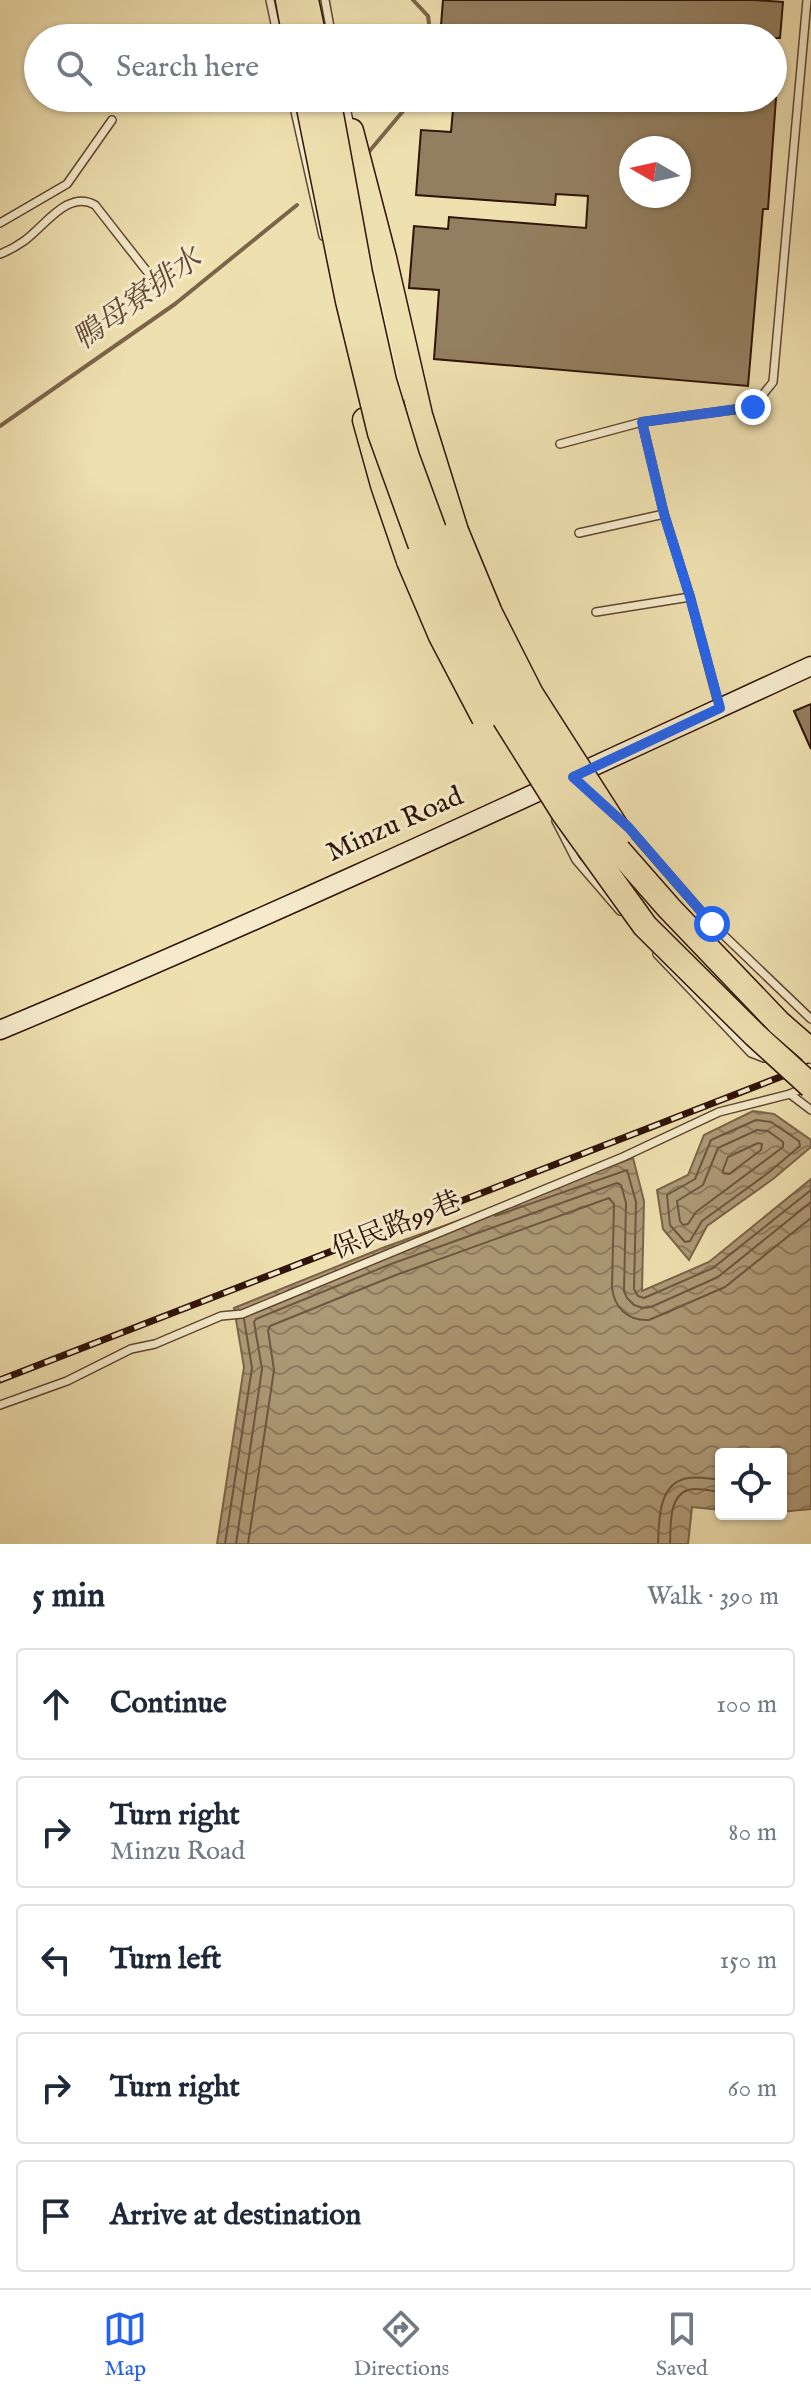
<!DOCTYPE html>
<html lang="en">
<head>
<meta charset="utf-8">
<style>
  body { margin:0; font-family:"IM FELL English","Noto Serif TC",serif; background:#f6f6f7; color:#1f2937 }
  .controls { position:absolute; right:24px; bottom:24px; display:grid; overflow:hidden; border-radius:8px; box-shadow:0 2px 6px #0004 }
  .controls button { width:72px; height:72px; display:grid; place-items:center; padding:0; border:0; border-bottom:2px solid #e0e1e3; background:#fff; color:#1f2937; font:40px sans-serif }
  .compass { position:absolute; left:619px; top:136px; width:72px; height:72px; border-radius:50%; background:#fff; box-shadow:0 2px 6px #0004; rotate:279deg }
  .stop { position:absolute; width:24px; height:24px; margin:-18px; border:6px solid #2563eb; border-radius:50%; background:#fff }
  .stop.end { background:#2563eb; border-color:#fff; box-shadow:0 2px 8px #0008 }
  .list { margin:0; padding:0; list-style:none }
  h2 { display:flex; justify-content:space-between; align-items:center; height:104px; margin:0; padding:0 32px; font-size:34px }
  h2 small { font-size:26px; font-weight:400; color:#747a83 }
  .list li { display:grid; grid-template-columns:52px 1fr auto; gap:24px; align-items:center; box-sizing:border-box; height:112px; margin:0 16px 16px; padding:0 16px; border:2px solid #e0e1e3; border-radius:8px }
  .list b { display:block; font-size:30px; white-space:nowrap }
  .list p { margin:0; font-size:26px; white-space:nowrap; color:#747a83 }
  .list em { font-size:26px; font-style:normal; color:#747a83 }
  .icon { flex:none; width:44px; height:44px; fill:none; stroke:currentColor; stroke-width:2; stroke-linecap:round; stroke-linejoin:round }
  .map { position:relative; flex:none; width:811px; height:1544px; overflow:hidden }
  .search { position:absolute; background:#fff; box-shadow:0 2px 6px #0004; left:24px; right:24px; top:24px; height:88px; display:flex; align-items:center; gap:20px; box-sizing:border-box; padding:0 28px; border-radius:44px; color:#747a83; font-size:30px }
  .sheet { height:744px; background:#fff }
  nav { display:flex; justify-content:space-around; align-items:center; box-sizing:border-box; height:112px; border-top:2px solid #e0e1e3; background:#fff; font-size:22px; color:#747a83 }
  nav a { display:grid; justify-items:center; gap:4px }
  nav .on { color:#2563eb }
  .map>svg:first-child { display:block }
  .water { fill:url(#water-waves); stroke:#7c644b; stroke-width:2 }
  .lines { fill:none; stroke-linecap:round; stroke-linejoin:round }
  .shore { stroke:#6f5640; stroke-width:2 }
  .stream { stroke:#7c644b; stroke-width:4 }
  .building { fill:#937e5f; stroke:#301308; stroke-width:2; fill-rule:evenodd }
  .lane-casing { stroke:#604632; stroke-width:10 }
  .secondary-casing { stroke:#301308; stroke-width:21 }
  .highway-casing { stroke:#301308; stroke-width:27 }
  .lane { stroke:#f5ebcc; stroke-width:7 }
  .secondary { stroke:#f5ebcc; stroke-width:18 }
  .highway { stroke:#efe0b0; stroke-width:24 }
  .rail-casing { stroke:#301308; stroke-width:7 }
  .rail { stroke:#f5ebcc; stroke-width:4; stroke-dasharray:12; stroke-linecap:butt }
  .highway-bridge-casing { stroke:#301308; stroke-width:27; stroke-linecap:butt }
  .highway-bridge { stroke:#efe0b0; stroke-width:24 }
  .route { stroke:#2563eb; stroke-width:10 }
  .labels { text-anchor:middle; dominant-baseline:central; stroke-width:6; stroke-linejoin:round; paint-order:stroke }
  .street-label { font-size:28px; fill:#301308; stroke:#f5ebcc }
  .water-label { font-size:30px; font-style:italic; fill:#624934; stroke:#f5ebcc }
</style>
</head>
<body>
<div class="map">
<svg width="811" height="1544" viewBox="0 0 811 1544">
  <defs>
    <pattern id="water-waves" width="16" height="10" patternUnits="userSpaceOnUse" patternTransform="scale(2)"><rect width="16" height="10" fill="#ae9a77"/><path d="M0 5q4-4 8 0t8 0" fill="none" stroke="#8e7c60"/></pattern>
  </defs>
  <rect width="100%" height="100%" fill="#efe0b0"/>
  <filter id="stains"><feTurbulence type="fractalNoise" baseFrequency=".0025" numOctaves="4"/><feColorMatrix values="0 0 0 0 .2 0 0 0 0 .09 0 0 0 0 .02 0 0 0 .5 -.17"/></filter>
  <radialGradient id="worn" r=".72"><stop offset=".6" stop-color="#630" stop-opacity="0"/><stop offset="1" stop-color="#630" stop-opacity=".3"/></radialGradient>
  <!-- water -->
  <g class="water">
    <polygon points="753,1111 774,1114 811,1140 811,1147 773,1179 707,1226 689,1260 663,1229 657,1190 688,1175 704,1135"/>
    <polygon points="633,1158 644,1201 642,1291 709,1262 811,1179 811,1509 781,1512 781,1454 721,1454 721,1510 692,1507 688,1544 217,1544 244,1367 234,1308 385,1247"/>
  </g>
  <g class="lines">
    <!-- shore -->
    <g class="shore">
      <polygon points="756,1120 771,1122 799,1141 800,1146 768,1173 702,1221 690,1241 685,1242 670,1225 667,1195 695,1179 711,1140"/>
      <polygon points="757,1130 768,1131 783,1142 783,1147 696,1212 688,1224 683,1225 680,1221 677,1201 703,1185 718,1148"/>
      <polygon points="758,1143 762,1144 761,1150 729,1174 723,1173 723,1170 728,1157"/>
      <polyline points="495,1216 627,1170 636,1202 634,1289 638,1296 644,1298 713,1268 811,1190"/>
      <polyline points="225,1544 252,1368 244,1319"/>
      <polyline points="236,1544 262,1369 254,1322 256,1319 391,1264 617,1183 621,1185 626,1203 624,1291 627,1298 634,1305 643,1308 651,1307 718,1277 811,1202"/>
      <path d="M248,1544L274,1370L268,1330L270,1326L396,1275L609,1198L614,1204L612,1287C614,1308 628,1321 649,1320L725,1287L811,1218"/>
      <path d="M658,1544C659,1520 658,1483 688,1478C698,1476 710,1479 721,1480"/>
      <path d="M670,1544C671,1528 668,1496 688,1490C697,1487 711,1491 721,1492"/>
    </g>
    <!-- stream -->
    <g class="stream">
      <polyline points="413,0 428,16 431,38"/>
      <polyline points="367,154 414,98"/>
      <polyline points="0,426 175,304 297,205"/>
    </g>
  </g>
  <!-- building -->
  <g class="building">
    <polygon points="443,0 755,0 783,2 780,38 440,38"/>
    <path d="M454,98H776L768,209H763L748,386L434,359L439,290L409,288L414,226L448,229L449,217L586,228L588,196L556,194L555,205L416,195L421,130L451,132ZM631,148H679V196H631Z"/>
    <polygon points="811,704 811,749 794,711"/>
  </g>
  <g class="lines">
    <defs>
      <g id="lane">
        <polyline points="270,0 278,38"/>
        <polyline points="325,0 332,38"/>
        <polyline points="292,98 323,236"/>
        <polyline points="344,98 350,126"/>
        <polyline points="0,223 67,184 112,120"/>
        <polyline points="364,226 401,397"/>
        <path d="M0,254C8,251 17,246 24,241C44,227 68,189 95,205L160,288"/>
        <polyline points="642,422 664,514 690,597 719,706"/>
        <polyline points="560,444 642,422 753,407 773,382 807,0"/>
        <polyline points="579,533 664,514"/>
        <polyline points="596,612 690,597"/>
        <polyline points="556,821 576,860 620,911"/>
        <polyline points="625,824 712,924 811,1019"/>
        <polyline points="657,954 751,1053 764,1058 768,1056"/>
        <polyline points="790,1094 811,1110"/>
        <polyline points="0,1405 67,1381 131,1349 155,1344 221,1316 242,1314 623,1157 719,1112 790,1094 803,1088"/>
      </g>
      <path id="secondary" d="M0,1030C273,916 542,790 811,666"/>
      <g id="highway">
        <polyline points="288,0 295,38"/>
        <polyline points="306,0 314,38"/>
        <polyline points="351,131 384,258 420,415 456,531"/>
        <polyline points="365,420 383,485 409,561"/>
      </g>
    </defs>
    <!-- lane casing -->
    <use href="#lane" class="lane-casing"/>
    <!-- secondary casing -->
    <use href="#secondary" class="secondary-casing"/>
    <!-- highway casing -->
    <use href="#highway" class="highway-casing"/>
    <!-- lane -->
    <use href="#lane" class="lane"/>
    <!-- secondary -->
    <use href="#secondary" class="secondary"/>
    <!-- highway -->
    <use href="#highway" class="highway"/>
    <defs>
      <polyline id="rail" points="0,1380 811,1065"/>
    </defs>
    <!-- rail casing -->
    <use href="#rail" class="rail-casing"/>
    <!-- rail -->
    <use href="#rail" class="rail"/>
    <defs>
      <g id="highway-bridge">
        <polyline points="307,98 348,301 380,433 422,549 491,697 563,812 645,926 755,1035 811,1086"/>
        <polyline points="328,98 360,273 384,381 407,457 439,544 508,691 583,810 669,908 779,1023 811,1051"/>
        <polyline points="456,531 490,613 531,694 620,833"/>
        <polyline points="409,561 441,636 484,718"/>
      </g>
    </defs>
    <!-- highway-bridge casing -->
    <use href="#highway-bridge" class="highway-bridge-casing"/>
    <!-- highway-bridge -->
    <use href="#highway-bridge" class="highway-bridge"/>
  </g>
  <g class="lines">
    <!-- route -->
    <polyline class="route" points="712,924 629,828 573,777 720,708 690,597 664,514 642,422 753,407"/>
  </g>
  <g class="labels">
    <!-- street labels -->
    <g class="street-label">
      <text transform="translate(395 825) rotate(-24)">Minzu Road</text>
      <text transform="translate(397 1226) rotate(-22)">保民路99巷</text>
    </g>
    <!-- water labels -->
    <g class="water-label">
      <text transform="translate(138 300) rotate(-36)">鴨母寮排水</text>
    </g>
  </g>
  <rect width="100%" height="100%" filter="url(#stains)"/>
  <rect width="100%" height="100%" fill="url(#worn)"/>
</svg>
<div class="controls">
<button><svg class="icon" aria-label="locate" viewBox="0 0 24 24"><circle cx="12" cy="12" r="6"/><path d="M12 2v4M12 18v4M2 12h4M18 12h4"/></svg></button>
</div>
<svg class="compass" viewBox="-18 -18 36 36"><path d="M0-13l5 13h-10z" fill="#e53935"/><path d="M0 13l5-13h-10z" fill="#747a83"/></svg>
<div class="stop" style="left:712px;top:924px"></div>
<div class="stop end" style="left:753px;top:407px"></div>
<div class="search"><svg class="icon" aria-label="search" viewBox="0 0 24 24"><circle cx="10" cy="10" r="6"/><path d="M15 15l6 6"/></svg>Search here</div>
</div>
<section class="sheet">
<h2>5 min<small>Walk · 390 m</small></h2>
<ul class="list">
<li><svg class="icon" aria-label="ahead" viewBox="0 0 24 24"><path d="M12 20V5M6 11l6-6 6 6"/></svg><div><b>Continue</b></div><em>100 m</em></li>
<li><svg class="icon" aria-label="right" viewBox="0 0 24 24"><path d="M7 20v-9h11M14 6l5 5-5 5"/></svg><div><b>Turn right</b><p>Minzu Road</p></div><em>80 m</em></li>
<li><svg class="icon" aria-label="left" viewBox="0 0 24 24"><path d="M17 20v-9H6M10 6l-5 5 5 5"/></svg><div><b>Turn left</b></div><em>150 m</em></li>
<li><svg class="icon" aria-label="right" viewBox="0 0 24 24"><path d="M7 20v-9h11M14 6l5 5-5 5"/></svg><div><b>Turn right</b></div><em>60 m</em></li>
<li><svg class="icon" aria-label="arrive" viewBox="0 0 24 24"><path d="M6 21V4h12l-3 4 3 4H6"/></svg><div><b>Arrive at destination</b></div></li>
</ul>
</section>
<nav>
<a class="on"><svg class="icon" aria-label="map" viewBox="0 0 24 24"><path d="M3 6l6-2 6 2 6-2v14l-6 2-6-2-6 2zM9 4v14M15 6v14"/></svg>Map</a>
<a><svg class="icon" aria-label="directions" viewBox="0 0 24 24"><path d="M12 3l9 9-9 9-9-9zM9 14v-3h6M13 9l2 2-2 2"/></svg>Directions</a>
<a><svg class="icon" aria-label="saved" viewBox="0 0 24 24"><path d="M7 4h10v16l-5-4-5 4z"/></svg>Saved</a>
</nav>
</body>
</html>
